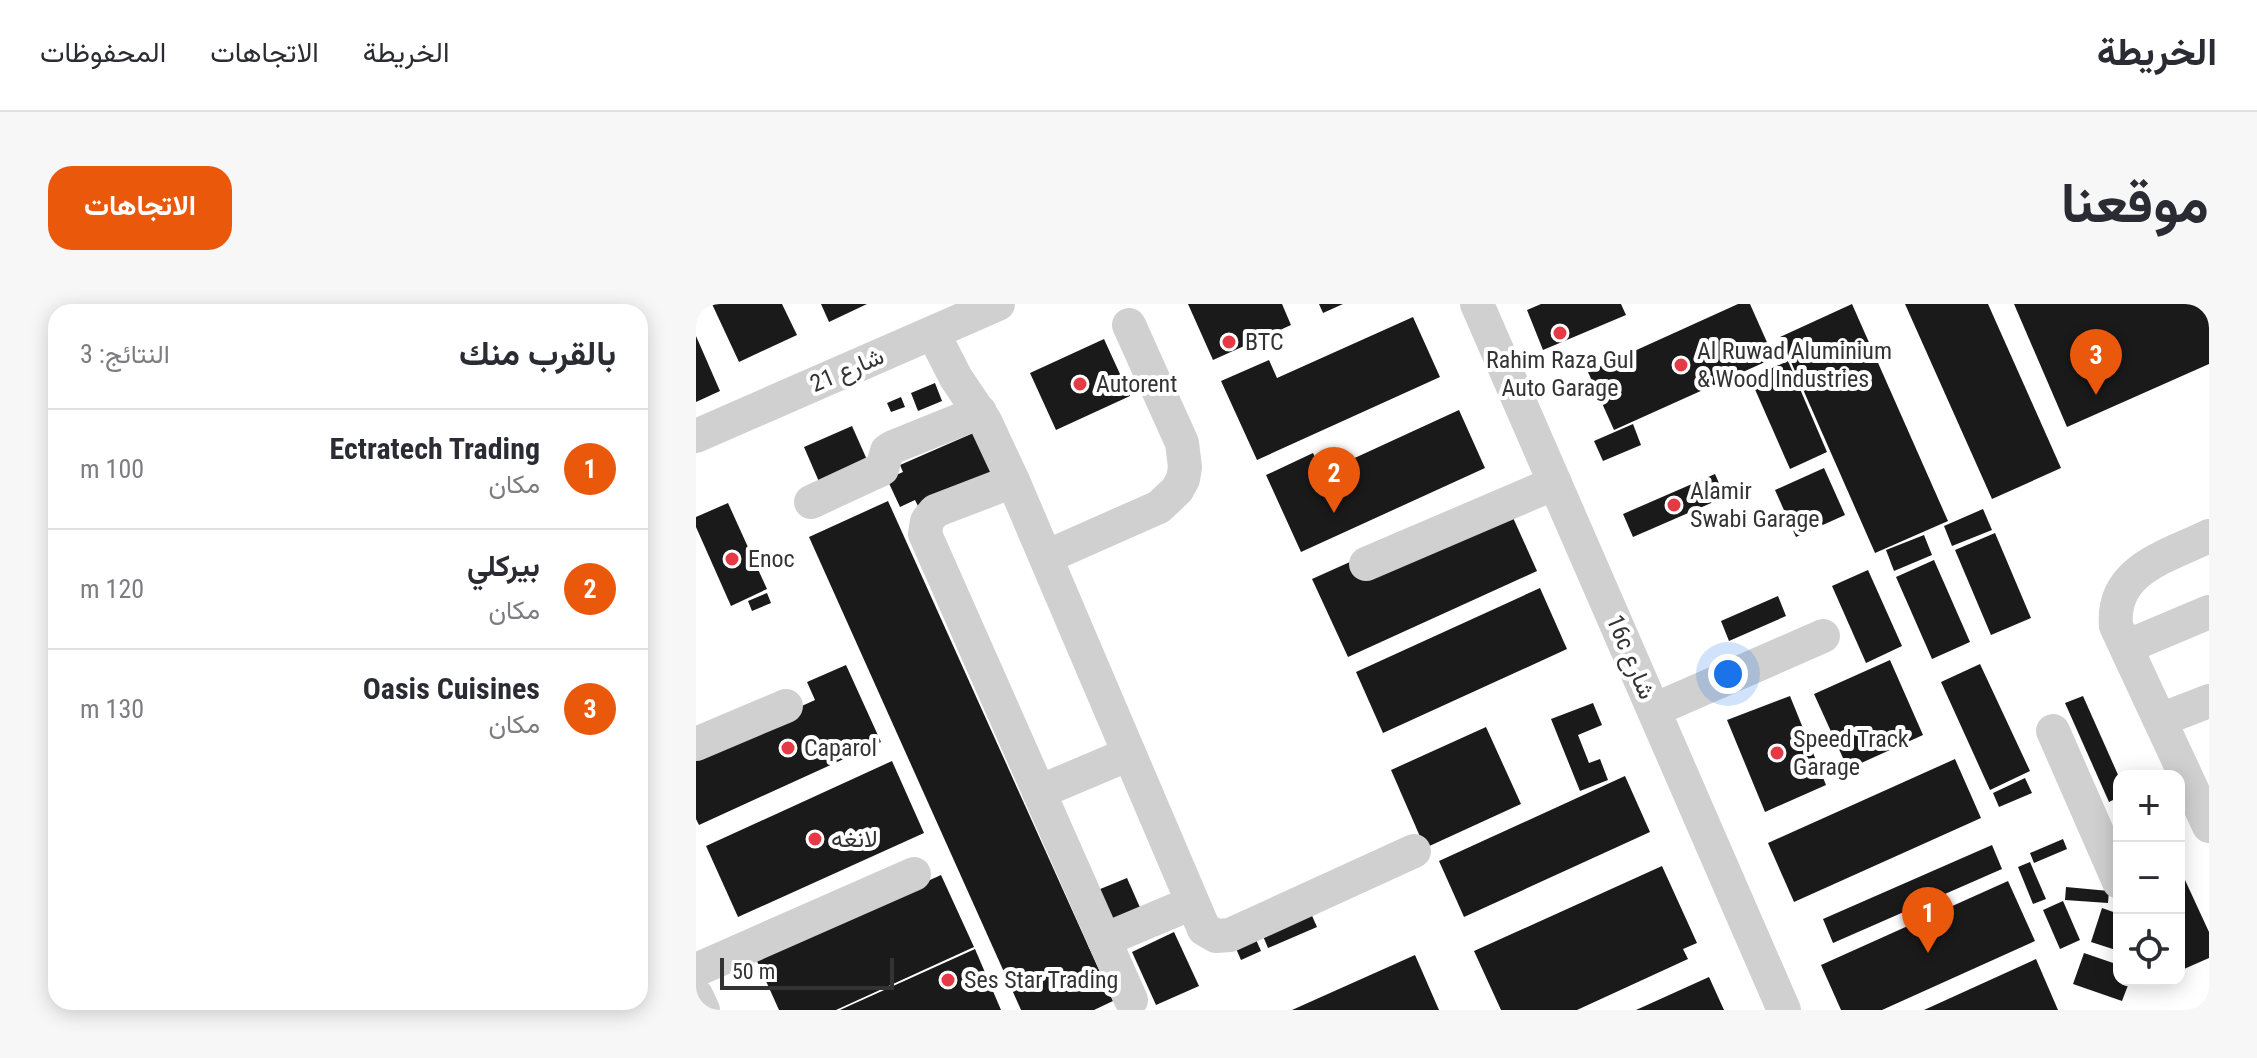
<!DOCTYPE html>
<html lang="ar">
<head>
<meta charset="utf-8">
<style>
  body { margin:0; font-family:"Roboto Condensed",Vazirmatn,sans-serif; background:#f7f7f7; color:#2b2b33; direction:rtl }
  .controls { position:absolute; right:24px; bottom:24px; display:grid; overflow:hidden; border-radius:16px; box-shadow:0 4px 20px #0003 }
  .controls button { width:72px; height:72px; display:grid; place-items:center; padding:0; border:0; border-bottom:2px solid #e1e1e2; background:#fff; color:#2b2b33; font:40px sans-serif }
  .scale { position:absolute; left:24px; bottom:20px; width:174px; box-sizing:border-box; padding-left:8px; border:4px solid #333; border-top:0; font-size:22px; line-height:28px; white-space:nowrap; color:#333; -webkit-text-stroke:6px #fff; paint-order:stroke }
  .you { position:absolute; left:1032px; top:370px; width:28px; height:28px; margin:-20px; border:6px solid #fff; border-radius:50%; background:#1a73e8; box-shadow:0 0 0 12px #1a73e833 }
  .badge { display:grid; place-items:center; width:52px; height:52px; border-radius:50%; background:#ea580c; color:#fff; font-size:26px; font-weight:700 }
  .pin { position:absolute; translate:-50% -66px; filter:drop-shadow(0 2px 4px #0008) }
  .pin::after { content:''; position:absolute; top:42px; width:28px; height:24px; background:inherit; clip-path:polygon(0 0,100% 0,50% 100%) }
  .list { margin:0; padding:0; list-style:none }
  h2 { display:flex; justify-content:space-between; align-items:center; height:104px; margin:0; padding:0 32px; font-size:34px }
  h2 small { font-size:26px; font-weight:400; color:#7c7c81 }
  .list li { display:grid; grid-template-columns:52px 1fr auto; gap:24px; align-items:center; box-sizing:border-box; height:120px; padding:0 32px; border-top:2px solid #e1e1e2 }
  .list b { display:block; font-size:30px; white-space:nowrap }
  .list p { margin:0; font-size:26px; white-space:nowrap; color:#7c7c81 }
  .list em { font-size:26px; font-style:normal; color:#7c7c81 }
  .icon { flex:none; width:44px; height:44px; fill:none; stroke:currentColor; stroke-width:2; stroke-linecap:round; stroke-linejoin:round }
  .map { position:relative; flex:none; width:1513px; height:706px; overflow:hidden; direction:ltr; border-radius:24px }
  header { display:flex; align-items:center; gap:48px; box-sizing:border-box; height:112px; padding:0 40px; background:#fff; border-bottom:2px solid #e1e1e2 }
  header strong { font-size:38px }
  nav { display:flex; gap:44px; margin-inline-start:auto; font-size:28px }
  .intro { display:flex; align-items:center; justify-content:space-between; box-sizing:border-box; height:192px; padding:0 48px }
  h1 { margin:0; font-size:56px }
  .button { padding:20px 36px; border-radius:24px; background:#ea580c; color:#fff; font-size:28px; font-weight:700 }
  main { display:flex; gap:48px; padding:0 48px }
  aside { flex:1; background:#fff; border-radius:24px; box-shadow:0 4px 20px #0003 }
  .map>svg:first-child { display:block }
  .building { fill:#1a1a1a }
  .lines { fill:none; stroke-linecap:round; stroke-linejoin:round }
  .minor { stroke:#d0d0d0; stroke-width:34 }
  .poi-dot { fill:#e63946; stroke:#fff; stroke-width:3 }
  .labels { text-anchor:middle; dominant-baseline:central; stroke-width:8; stroke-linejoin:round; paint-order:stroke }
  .poi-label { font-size:24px; fill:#333; stroke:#fff; text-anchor:start }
  .street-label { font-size:24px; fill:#333; stroke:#fff }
</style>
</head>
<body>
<header>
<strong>الخريطة</strong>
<nav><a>الخريطة</a><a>الاتجاهات</a><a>المحفوظات</a></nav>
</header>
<div class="intro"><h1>موقعنا</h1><a class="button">الاتجاهات</a></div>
<main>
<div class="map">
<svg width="1513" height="706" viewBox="0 0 1513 706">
  <rect width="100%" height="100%" fill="#fff"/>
  <!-- building -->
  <g class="building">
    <polygon points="16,0 86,0 101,31 43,58"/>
    <polygon points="125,0 171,0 133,18"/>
    <polygon points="492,0 586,0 595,21 517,56"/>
    <polygon points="623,0 647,0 627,9"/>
    <polygon points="845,0 925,0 930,11 847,46 831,6"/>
    <polygon points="1042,0 1054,0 1078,54 918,126 892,68"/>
    <polygon points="1156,0 1252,217 1179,249 1084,33"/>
    <polygon points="1209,0 1292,0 1365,164 1296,195"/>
    <polygon points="1318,0 1513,0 1513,60 1371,123"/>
    <polygon points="717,13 744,73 561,156 525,77 573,56 581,74"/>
    <polygon points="0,32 24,87 0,98"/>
    <polygon points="408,35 434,92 360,126 334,69"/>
    <polygon points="1092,57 1131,148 1094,165 1054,74"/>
    <polygon points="239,79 246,97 222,107 215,89"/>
    <polygon points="205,93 209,103 195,108 191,99"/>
    <polygon points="763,106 789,164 605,248 570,171 617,149 626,169"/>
    <polygon points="937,120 945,141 907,157 898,137"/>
    <polygon points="156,122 172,158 124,180 108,143"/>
    <polygon points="282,127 301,170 223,204 219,196 204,203 191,175 207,168 204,161"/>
    <polygon points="1128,164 1149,211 1100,233 1079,186"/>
    <polygon points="1019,170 1029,193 937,233 927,210"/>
    <polygon points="192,197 417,697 398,706 325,706 113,233"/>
    <polygon points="32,199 71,285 35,302 0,223 0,213"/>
    <polygon points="1287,205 1296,226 1256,242 1248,222"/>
    <polygon points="814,207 841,267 652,353 616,275 665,253"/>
    <polygon points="1299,229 1335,314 1295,331 1259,246"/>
    <polygon points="1228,231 1236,251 1198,267 1190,246"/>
    <polygon points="1238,256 1274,338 1236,355 1200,273"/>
    <polygon points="1172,266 1206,342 1170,359 1136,282"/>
    <polygon points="844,284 871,345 687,429 660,368"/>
    <polygon points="71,289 75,299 56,307 52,297"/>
    <polygon points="1082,292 1090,312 1033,337 1025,317"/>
    <polygon points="1194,356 1227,431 1152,465 1118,390"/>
    <polygon points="1284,360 1334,467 1294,486 1245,378"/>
    <polygon points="150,361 185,438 3,521 0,515 0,450 119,396 111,378"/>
    <polygon points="1094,392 1130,481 1069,508 1031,416"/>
    <polygon points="1387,392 1423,473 1423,493 1413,498 1369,399"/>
    <polygon points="897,399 906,421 882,431 893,459 904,455 912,476 884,487 855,415"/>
    <polygon points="790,423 825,500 729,544 695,466"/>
    <polygon points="1259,455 1285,514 1098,598 1072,539"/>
    <polygon points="196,457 228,529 42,613 10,542"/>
    <polygon points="929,472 954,528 768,613 743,557"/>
    <polygon points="1329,474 1336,489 1303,503 1297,489"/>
    <polygon points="1367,535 1371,545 1338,559 1334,549"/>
    <polygon points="1296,541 1306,565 1137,639 1127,615"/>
    <polygon points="1334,558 1350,595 1337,600 1322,563"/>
    <polygon points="966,562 1001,639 987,645 992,655 881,706 805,706 778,647"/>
    <polygon points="1483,563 1513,628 1513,654 1488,665 1483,655"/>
    <polygon points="245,571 278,643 140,706 83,706 60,655"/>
    <polygon points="431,574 446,608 411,623 397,588"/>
    <polygon points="1312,577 1339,637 1186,706 1145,706 1125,661"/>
    <polygon points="1370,583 1413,587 1412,599 1369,596"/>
    <polygon points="1367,597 1384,636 1364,645 1347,606"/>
    <polygon points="1406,604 1423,610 1423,647 1395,638"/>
    <polygon points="613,605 621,623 572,644 564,625"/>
    <polygon points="478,628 503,682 460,701 436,648"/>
    <polygon points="558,631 565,647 545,656 538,640"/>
    <polygon points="279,645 305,706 144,706"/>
    <polygon points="1388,649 1423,661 1423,676 1434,676 1426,697 1377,680"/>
    <polygon points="719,651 743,706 596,706"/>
    <polygon points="1340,655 1362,706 1228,706"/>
    <polygon points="1013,673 1028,706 940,706"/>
  </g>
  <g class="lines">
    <!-- minor -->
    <g class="minor">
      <polyline points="781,0 1088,706"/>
      <polyline points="237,29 260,74 289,117 317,177 508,625 520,632 534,631 718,547"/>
      <polyline points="0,132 302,0"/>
      <polyline points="317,177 239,207 231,217 229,230 435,696"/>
      <polyline points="115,198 186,165 191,147 197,143 284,108"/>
      <path d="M1513,232C1471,253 1415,265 1420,322L1513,522"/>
      <polyline points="350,253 463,203 481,186 487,175 489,163 486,139 433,21"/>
      <polyline points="670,260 859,179"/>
      <polyline points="1430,343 1513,308"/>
      <polyline points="958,406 1127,332"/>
      <polyline points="1464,416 1513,397"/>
      <polyline points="1357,427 1423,578"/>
      <polyline points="0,440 90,402"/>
      <polyline points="343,488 433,450"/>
      <polyline points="408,636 496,599"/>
      <polyline points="0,666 218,570"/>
      <polyline points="0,691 7,706"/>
    </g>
  </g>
  <!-- markers -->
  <g class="poi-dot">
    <circle cx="864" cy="29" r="8"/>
    <circle cx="533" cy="38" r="8"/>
    <circle cx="985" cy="61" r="8"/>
    <circle cx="384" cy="80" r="8"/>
    <circle cx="978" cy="201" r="8"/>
    <circle cx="36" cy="255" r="8"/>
    <circle cx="92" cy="444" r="8"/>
    <circle cx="1081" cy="449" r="8"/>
    <circle cx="119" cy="535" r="8"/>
    <circle cx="252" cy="676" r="8"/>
  </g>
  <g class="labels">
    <!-- poi labels -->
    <g class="poi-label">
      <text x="549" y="38">BTC</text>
      <text x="1001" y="47">Al Ruwad Aluminium<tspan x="1001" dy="28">&amp; Wood Industries</tspan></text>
      <text x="864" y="56" text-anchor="middle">Rahim Raza Gul<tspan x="864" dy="28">Auto Garage</tspan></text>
      <text x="400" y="80">Autorent</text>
      <text x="994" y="187">Alamir<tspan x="994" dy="28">Swabi Garage</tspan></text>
      <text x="52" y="255">Enoc</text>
      <text x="1097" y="435">Speed Track<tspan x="1097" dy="28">Garage</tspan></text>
      <text x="108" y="444">Caparol</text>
      <text x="135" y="535">لانغه</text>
      <text x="268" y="676">Ses Star Trading</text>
    </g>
    <!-- street labels -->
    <g class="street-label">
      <text transform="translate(151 66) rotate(-23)">شارع 21</text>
      <text transform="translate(935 353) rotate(67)">16c شارع</text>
    </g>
  </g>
</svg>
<div class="controls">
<button>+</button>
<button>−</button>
<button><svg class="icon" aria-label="locate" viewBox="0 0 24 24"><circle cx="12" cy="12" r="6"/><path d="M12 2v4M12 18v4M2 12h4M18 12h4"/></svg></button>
</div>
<div class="scale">50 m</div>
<div class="you"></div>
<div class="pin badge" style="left:1232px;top:649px">1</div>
<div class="pin badge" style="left:638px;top:209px">2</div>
<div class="pin badge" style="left:1400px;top:91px">3</div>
</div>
<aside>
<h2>بالقرب منك<small>النتائج: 3</small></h2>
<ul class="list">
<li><span class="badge">1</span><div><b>Ectratech Trading</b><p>مكان</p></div><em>100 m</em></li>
<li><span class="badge">2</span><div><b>بيركلي</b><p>مكان</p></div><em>120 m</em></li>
<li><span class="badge">3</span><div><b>Oasis Cuisines</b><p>مكان</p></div><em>130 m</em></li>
</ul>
</aside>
</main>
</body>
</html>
